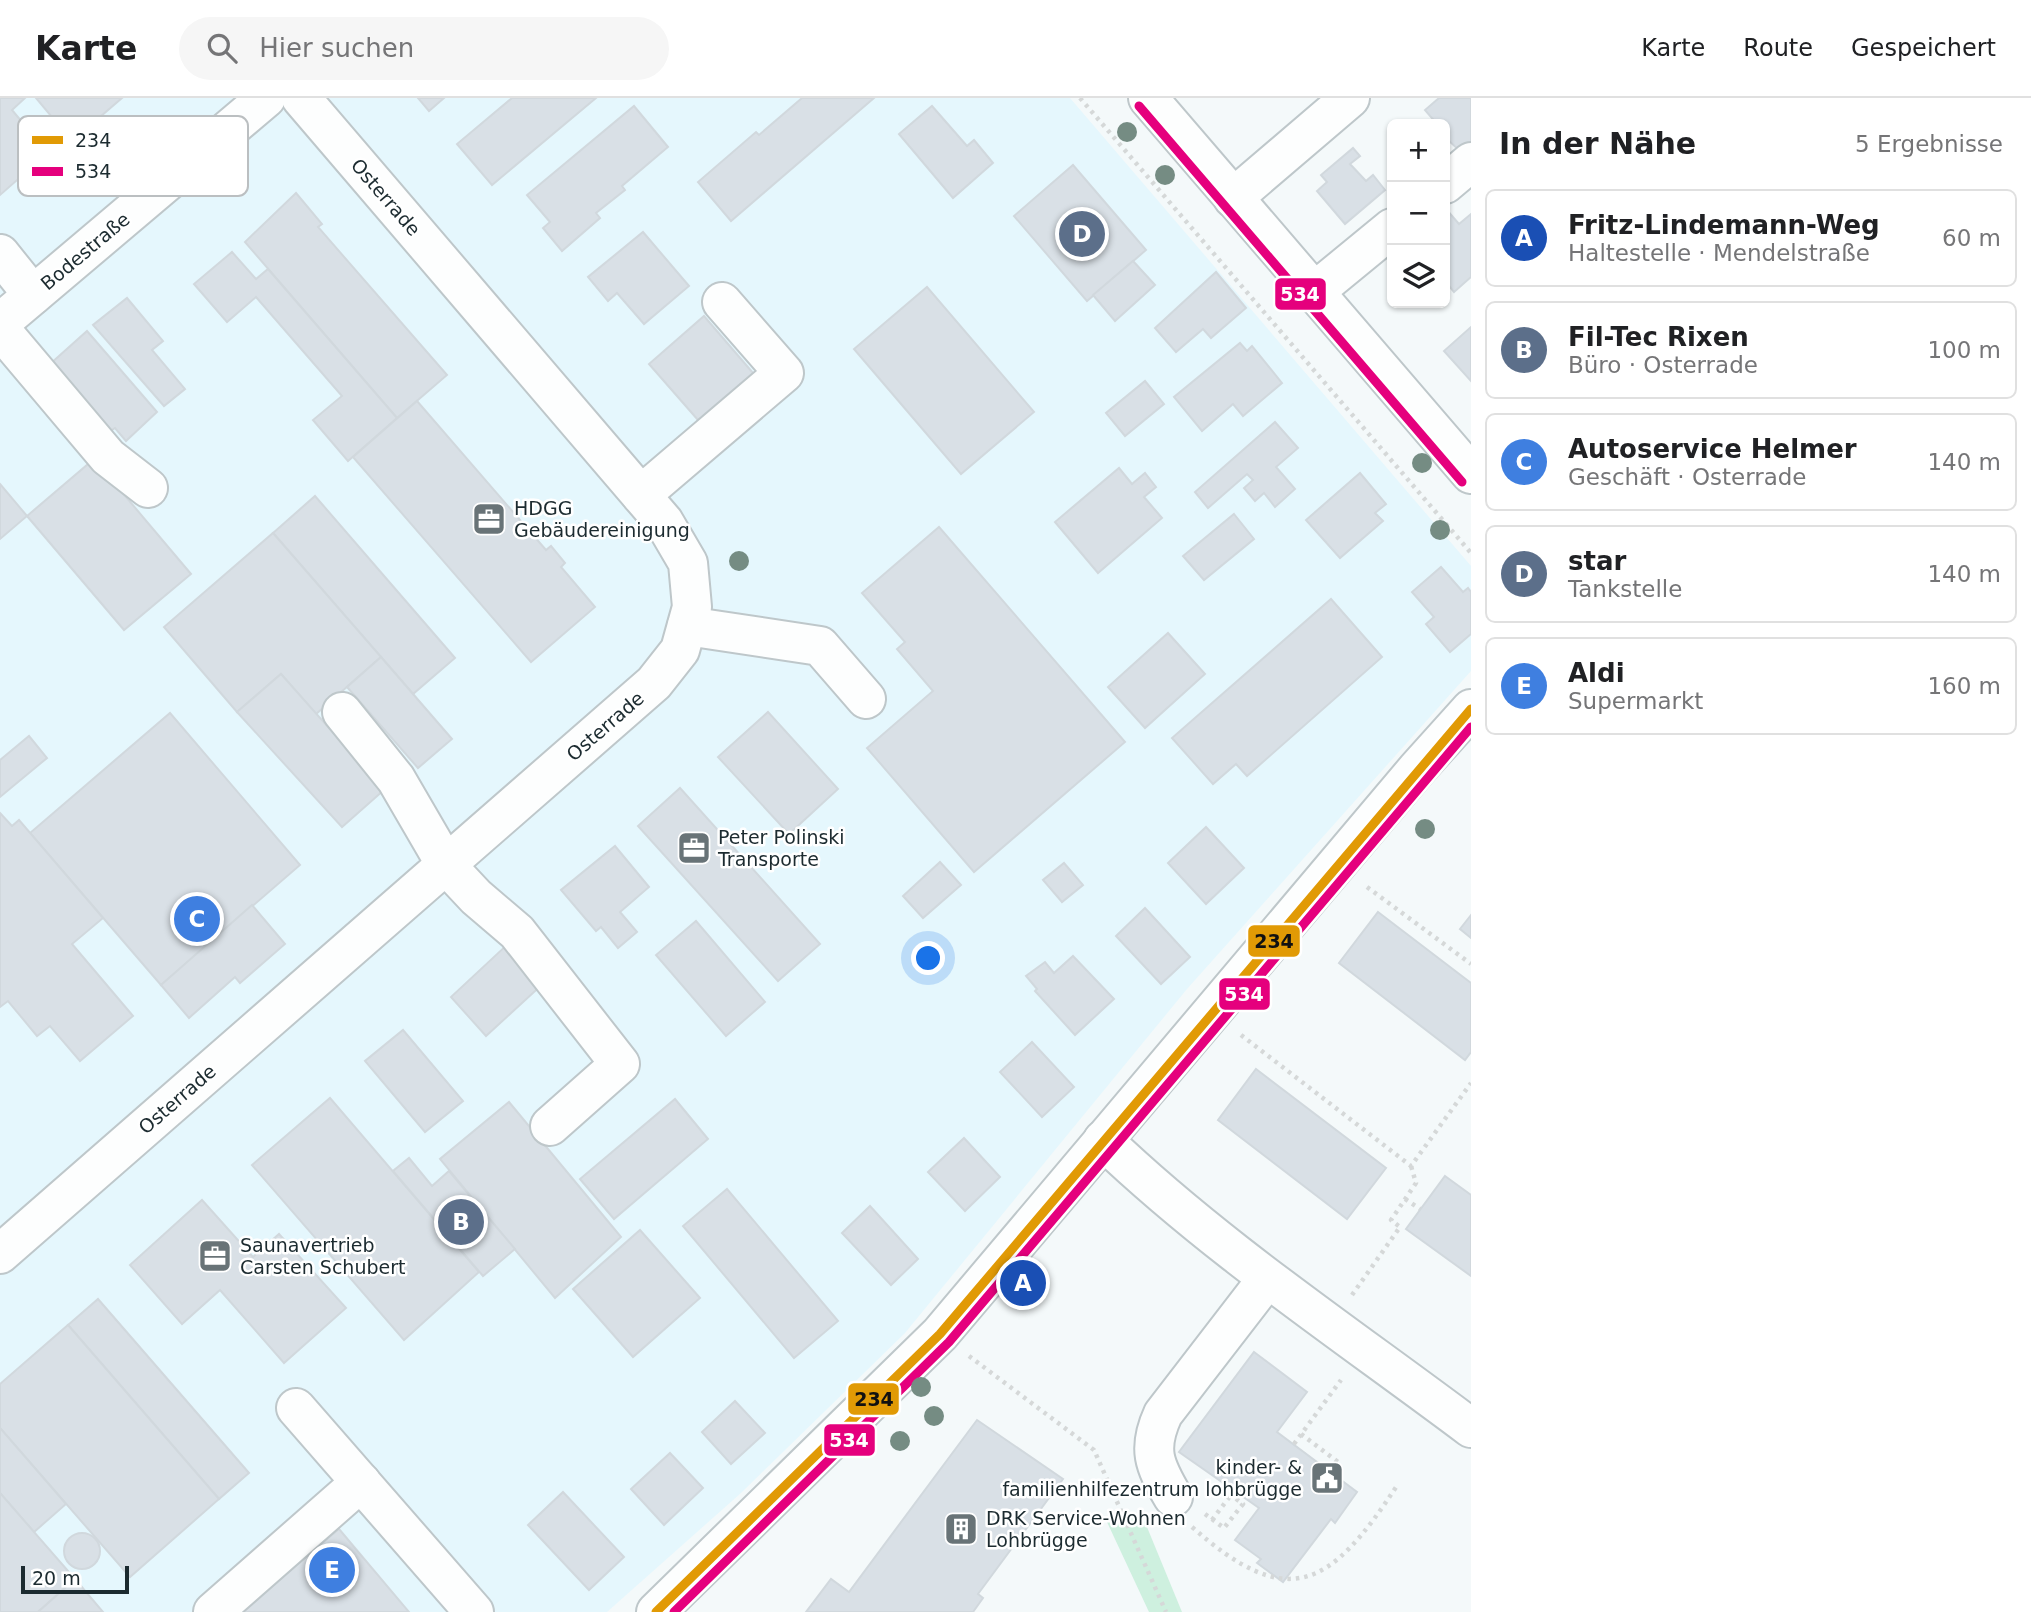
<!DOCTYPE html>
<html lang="de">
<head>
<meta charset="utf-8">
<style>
  body { margin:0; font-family:"DejaVu Sans",sans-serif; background:#f6f6f6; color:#202124 }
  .controls { position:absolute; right:21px; top:21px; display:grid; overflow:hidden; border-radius:10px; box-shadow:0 2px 5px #0004 }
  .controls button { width:63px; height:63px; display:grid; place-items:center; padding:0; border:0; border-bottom:2px solid #e0e0e0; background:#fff; color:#202124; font:35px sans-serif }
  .scale { position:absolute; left:21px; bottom:18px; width:108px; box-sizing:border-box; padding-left:7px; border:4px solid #1c2b30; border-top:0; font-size:19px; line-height:24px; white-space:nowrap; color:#1c2b30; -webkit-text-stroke:5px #fff; paint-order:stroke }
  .you { position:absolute; left:929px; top:861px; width:24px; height:24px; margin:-18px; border:5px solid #fff; border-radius:50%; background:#1a73e8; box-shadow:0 0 0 10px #1a73e833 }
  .badge { display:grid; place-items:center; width:46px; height:46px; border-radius:50%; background:#687377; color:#fff; font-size:23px; font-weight:700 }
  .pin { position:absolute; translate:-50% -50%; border:4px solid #fff; box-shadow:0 2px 7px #0006 }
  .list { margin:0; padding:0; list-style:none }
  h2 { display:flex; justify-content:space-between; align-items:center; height:91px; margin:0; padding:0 28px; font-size:30px }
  h2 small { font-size:23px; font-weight:400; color:#757577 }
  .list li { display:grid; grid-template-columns:46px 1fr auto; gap:21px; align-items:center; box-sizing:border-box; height:98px; margin:0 14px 14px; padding:0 14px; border:2px solid #e0e0e0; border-radius:10px }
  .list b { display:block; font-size:26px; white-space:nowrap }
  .list p { margin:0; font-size:23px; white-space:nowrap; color:#757577 }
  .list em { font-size:23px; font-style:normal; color:#757577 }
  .icon { flex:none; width:38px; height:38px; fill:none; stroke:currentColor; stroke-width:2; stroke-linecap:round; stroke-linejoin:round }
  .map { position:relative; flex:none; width:1471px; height:1514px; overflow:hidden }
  header { display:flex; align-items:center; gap:42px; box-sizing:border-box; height:98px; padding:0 35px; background:#fff; border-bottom:2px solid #e0e0e0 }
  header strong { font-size:33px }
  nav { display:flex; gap:38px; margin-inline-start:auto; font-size:24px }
  .search { width:490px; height:63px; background:#f6f6f6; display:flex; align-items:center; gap:18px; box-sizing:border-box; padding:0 24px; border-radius:38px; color:#757577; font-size:26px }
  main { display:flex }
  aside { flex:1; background:#fff }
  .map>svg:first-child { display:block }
  .built { fill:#e5f7fd }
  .green { fill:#cef0df }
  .building { fill:#d9e0e6; stroke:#d1d8dd; stroke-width:2 }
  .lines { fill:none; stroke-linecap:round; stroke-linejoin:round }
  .minor-casing { stroke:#bec7ca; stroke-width:42 }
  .major-casing { stroke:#bec7ca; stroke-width:42 }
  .path { stroke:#d5d8d8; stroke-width:4.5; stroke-dasharray:3.5 5; stroke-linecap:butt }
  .minor { stroke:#fdfefe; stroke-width:38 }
  .major { stroke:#fdfefe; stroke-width:38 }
  .bus-1-casing { stroke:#fff; stroke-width:14 }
  .bus-2-casing { stroke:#fff; stroke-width:14 }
  .bus-1 { stroke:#e19a05; stroke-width:9 }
  .bus-2 { stroke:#e5007d; stroke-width:9 }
  .tree { fill:#758c83 }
  .labels { text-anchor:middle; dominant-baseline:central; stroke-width:5; stroke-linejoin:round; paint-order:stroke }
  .street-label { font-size:19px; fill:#1c2b30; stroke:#fff }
  .poi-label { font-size:19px; fill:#1c2b30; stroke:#fff; text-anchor:start }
  .key { fill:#fff; stroke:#bbbfc1; stroke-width:2 }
  .key-label { font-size:19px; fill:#1c2b30 }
  .line-badge { stroke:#fff; stroke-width:2.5 }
  .badge-label { font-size:19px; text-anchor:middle; font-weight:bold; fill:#fff }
  .pale-badge-label { font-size:19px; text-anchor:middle; font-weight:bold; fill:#111 }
</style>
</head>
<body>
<header>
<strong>Karte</strong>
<div class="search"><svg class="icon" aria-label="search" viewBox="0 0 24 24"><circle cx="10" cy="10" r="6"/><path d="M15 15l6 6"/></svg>Hier suchen</div>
<nav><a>Karte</a><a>Route</a><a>Gespeichert</a></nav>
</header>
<main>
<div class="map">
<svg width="1471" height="1514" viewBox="0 0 1471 1514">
  <rect width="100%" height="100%" fill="#f4f9fa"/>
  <!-- built -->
  <polygon class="built" points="0,0 1070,0 1471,468 1471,573 1187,891 905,1235 741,1395 607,1514 0,1514"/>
  <!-- green -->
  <polygon class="green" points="1142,1417 1182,1514 1149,1514 1107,1424"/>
  <!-- building -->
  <g class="building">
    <polygon points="0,0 25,0 12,12 48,55 0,97"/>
    <polygon points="36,0 122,0 72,43"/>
    <polygon points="418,0 444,0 429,13"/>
    <polygon points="512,0 596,0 492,87 457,46"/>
    <polygon points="802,0 874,0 731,123 698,84 756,34 759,37"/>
    <polygon points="1439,0 1471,0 1471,49 1463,56 1445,39 1445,26 1437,26 1425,12"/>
    <polygon points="634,8 668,49 622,88 625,92 596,115 600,120 562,153 543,130 550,124 527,97"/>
    <polygon points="932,8 967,48 974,42 993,65 953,100 899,36"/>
    <polygon points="1353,50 1360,58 1350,66 1366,83 1373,77 1385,92 1345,126 1317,93 1327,84 1321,77"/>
    <polygon points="1073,67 1146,152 1087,203 1014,118"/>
    <polygon points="296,95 322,126 318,129 447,277 397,320 245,144"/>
    <polygon points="1446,111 1459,126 1471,116 1471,179 1454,194 1445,183"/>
    <polygon points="643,134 689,188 644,226 617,195 608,203 588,179"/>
    <polygon points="232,154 256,181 268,171 397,320 348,363 313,322 342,298 256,199 227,224 194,186"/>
    <polygon points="1133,163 1155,187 1115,223 1093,197"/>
    <polygon points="1216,174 1246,210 1211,240 1203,231 1176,254 1155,230"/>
    <polygon points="927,189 1034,314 961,376 854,251"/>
    <polygon points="127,200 163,243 152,252 185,291 164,308 93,227"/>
    <polygon points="704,218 753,275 698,322 649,266"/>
    <polygon points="1471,229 1471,283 1444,253"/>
    <polygon points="87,233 157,314 126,343 115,330 109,334 50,266"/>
    <polygon points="1240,245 1247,253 1252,248 1282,285 1243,318 1233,306 1202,333 1174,299"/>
    <polygon points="1145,283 1164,306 1125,338 1106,315"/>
    <polygon points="417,303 546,452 551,448 565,465 561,469 595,509 531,564 353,359"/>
    <polygon points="1275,324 1298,350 1276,369 1295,391 1275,409 1264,395 1255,403 1244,390 1253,382 1247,376 1208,410 1195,394"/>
    <polygon points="94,361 191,476 124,532 27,418"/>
    <polygon points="1119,370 1132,386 1145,375 1156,389 1144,399 1162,420 1098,475 1055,424"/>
    <polygon points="1360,375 1386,406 1375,415 1383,423 1340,460 1306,422"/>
    <polygon points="0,386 27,418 0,441"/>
    <polygon points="315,398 455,560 413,596 273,435"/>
    <polygon points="1234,416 1254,441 1204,482 1183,458"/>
    <polygon points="939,429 1125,644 974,774 867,650 933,593 897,551 905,544 862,495"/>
    <polygon points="273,435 381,559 316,616 281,576 237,614 164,529"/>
    <polygon points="1441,469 1463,494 1468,490 1471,494 1471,536 1450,554 1426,526 1434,519 1412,494"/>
    <polygon points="1331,501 1382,559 1247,678 1236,666 1213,686 1172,640"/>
    <polygon points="1168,535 1205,576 1145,630 1108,589"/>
    <polygon points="381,559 452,641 418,670 347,589"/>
    <polygon points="281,576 384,692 342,729 237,614"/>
    <polygon points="768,614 838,691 789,736 718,659"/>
    <polygon points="170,615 300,767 161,887 30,735"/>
    <polygon points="29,638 47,660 0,699 0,662"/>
    <polygon points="680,690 820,846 778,883 638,728"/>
    <polygon points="0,715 12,728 19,722 103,820 72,846 133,918 80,963 50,928 37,938 8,903 0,909"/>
    <polygon points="1206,729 1244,770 1206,806 1168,765"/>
    <polygon points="615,748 649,789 620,814 637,834 618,850 601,829 596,833 561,792"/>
    <polygon points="940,764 961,787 923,820 903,798"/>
    <polygon points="1064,765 1083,787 1062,804 1043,782"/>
    <polygon points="252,807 285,846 240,885 235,879 189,920 161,887"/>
    <polygon points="1145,810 1190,859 1161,886 1116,838"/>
    <polygon points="1378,814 1471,885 1471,954 1465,962 1339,865"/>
    <polygon points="1471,817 1471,840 1460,831"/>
    <polygon points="696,823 765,904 726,938 656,857"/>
    <polygon points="510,844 546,883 486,938 451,899"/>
    <polygon points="1073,858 1114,901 1075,937 1035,893 1037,891 1026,878 1045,864 1054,875"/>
    <polygon points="403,932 463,1003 425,1034 365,963"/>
    <polygon points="1032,944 1074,989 1042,1019 1000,974"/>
    <polygon points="1256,971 1386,1070 1347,1121 1218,1022"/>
    <polygon points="330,1000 479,1174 404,1242 252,1067"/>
    <polygon points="675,1001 708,1041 614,1121 580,1081"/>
    <polygon points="509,1004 621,1139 555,1200 440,1061"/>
    <polygon points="964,1040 1000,1079 965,1113 928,1074"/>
    <polygon points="409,1060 432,1088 449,1073 515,1151 483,1178 393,1073"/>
    <polygon points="1445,1078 1471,1097 1471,1178 1406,1131"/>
    <polygon points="727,1091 838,1223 794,1260 683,1128"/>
    <polygon points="202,1102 253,1159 279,1136 346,1210 284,1265 220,1192 182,1226 130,1167"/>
    <polygon points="870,1108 918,1161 891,1187 842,1135"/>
    <polygon points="640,1132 700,1200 633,1259 573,1191"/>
    <polygon points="98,1201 249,1375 219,1401 68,1227"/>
    <polygon points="68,1227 219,1401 130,1479 0,1330 0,1286"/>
    <polygon points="1254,1254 1307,1294 1277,1334 1357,1394 1335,1425 1331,1421 1283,1484 1257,1465 1261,1461 1235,1442 1259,1410 1179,1354"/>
    <polygon points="735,1303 765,1335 731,1366 702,1334"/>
    <polygon points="977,1322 1063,1381 978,1496 983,1500 973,1514 806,1514 831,1481 849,1494"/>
    <polygon points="0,1330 66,1406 34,1434 0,1395"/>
    <polygon points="670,1355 703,1390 664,1427 631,1391"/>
    <polygon points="563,1394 624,1459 589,1492 528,1427"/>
    <polygon points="0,1395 75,1481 38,1514 0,1514"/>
    <polygon points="339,1431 409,1514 241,1514"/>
    <circle cx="82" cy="1453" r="18"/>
    <polygon points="75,1481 103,1514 38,1514"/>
  </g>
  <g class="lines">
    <defs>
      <g id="minor">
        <polyline points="1445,86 1471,64"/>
        <polyline points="1233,100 1350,0"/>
        <polyline points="0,156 33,197"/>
        <polyline points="1314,194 1392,130"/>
        <polyline points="0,225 266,0"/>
        <polyline points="0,231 108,359 148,390"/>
        <polyline points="641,397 784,275 722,204"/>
        <polyline points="687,528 820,548 866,601"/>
        <polyline points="342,614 396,681 446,767 476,799 517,834 620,966 550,1028"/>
        <path d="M1103,1042C1216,1150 1346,1236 1471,1330"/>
        <polyline points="0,1156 654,585 680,552 692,509 688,465 664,424 301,0"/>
        <polyline points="296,1310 474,1514"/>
        <path d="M1173,1399C1154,1367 1147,1351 1163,1316L1267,1181"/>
        <polyline points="213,1514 361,1384"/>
        <polyline points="656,1514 940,1236 1417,671 1471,611"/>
      </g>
      <polyline id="major" points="1148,0 1471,376"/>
    </defs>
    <!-- minor casing -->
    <use href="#minor" class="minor-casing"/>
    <!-- major casing -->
    <use href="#major" class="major-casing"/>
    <!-- path -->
    <g class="path">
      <polyline points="1080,0 1471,455"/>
      <polyline points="1367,789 1471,866"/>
      <polyline points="1241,937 1411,1068 1471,985"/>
      <polyline points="1405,1101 1420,1111"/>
      <polyline points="1352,1197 1400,1129 1391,1122 1416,1085 1411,1068"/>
      <polyline points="969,1258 1094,1352 1166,1514"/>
      <polyline points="1301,1336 1338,1364 1330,1373"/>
      <polyline points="1294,1346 1341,1282"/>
      <polyline points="1205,1416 1224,1430 1243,1406 1231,1397 1235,1392"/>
      <polyline points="1212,1422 1231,1397"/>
      <path d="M1192,1429C1288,1514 1330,1491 1398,1386"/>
    </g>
    <!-- minor -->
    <use href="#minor" class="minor"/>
    <!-- major -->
    <use href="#major" class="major"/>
    <defs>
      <polyline id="bus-1" points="656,1514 940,1236 1471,611"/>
      <g id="bus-2">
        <polyline points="1139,8 1462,384"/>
        <polyline points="674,1514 949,1244 1471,629"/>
      </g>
    </defs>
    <!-- bus-1 casing -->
    <use href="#bus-1" class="bus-1-casing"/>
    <!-- bus-2 casing -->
    <use href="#bus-2" class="bus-2-casing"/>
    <!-- bus-1 -->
    <use href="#bus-1" class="bus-1"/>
    <!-- bus-2 -->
    <use href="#bus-2" class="bus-2"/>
  </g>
  <!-- trees -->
  <g class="tree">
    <circle cx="1127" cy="34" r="10"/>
    <circle cx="1165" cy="77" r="10"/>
    <circle cx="1422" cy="365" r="10"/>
    <circle cx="1440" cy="432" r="10"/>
    <circle cx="739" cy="463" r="10"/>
    <circle cx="1425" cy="731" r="10"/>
    <circle cx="921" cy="1289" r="10"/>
    <circle cx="934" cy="1318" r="10"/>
    <circle cx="900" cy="1343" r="10"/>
  </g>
  <!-- icons -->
  <defs>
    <symbol id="office-square" viewBox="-11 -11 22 22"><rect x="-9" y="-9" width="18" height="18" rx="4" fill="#687377" stroke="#fff"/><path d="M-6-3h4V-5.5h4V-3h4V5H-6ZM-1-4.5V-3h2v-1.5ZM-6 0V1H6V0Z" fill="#fff"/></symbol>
    <symbol id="civic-square" viewBox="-11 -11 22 22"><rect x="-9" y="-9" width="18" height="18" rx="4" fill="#687377" stroke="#fff"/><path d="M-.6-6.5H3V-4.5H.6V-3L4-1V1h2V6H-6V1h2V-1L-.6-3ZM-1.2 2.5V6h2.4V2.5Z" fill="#fff"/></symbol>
    <symbol id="building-square" viewBox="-11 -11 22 22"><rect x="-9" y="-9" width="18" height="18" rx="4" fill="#687377" stroke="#fff"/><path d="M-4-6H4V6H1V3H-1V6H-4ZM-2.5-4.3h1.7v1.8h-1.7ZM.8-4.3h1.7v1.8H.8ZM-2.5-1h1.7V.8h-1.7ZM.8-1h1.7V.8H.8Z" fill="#fff"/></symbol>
  </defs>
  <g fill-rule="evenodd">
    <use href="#office-square" x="470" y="402" width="38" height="38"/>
    <use href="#office-square" x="675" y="731" width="38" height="38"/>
    <use href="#office-square" x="196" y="1139" width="38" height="38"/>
    <use href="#civic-square" x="1308" y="1361" width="38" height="38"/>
    <use href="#building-square" x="942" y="1412" width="38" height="38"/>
  </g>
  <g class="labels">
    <!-- street labels -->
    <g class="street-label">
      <text transform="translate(386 99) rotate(49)">Osterrade</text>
      <text transform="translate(85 153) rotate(-40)">Bodestraße</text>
      <text transform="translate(605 628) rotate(-41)">Osterrade</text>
      <text transform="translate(177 1001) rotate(-41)">Osterrade</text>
    </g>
    <!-- poi labels -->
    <g class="poi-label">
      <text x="514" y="410">HDGG<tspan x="514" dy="22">Gebäudereinigung</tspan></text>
      <text x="718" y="739">Peter Polinski<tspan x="718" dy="22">Transporte</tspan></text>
      <text x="240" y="1147">Saunavertrieb<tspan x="240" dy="22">Carsten Schubert</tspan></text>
      <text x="1302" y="1369" text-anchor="end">kinder- &amp;<tspan x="1302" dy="22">familienhilfezentrum lohbrügge</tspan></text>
      <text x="986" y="1420">DRK Service-Wohnen<tspan x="986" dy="22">Lohbrügge</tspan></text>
    </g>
  </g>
  <!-- legend -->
  <rect x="18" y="18" width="230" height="80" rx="10" class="key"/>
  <rect x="32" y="38" width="31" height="8" fill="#e19a05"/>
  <rect x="32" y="69" width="31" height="9" fill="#e5007d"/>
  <g class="key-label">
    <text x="75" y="49">234</text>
    <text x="75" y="80">534</text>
  </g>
  <g class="line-badge">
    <rect x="1274" y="179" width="53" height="34" rx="7" fill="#e5007d"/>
    <rect x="1247" y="826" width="54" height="34" rx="7" fill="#e19a05"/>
    <rect x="1218" y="879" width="53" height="34" rx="7" fill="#e5007d"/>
    <rect x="847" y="1284" width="53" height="34" rx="7" fill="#e19a05"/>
    <rect x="823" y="1325" width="53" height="34" rx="7" fill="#e5007d"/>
  </g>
  <g class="badge-label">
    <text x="1300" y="203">534</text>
    <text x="1244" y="903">534</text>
    <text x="849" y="1349">534</text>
  </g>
  <g class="pale-badge-label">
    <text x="1274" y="850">234</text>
    <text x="874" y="1308">234</text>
  </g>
</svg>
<div class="controls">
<button>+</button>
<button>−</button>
<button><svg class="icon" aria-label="layers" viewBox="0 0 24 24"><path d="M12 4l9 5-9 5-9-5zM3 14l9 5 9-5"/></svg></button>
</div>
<div class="scale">20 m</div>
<div class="you"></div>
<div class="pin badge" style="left:1023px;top:1185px;background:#1a4fb4">A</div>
<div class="pin badge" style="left:461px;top:1124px;background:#5c6f8a">B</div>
<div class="pin badge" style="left:197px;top:821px;background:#3f7fe0">C</div>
<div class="pin badge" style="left:1082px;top:136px;background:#5c6f8a">D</div>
<div class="pin badge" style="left:332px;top:1472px;background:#3f7fe0">E</div>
</div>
<aside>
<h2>In der Nähe<small>5 Ergebnisse</small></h2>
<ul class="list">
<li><span class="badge" style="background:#1a4fb4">A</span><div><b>Fritz-Lindemann-Weg</b><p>Haltestelle · Mendelstraße</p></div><em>60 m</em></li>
<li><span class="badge" style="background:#5c6f8a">B</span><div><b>Fil-Tec Rixen</b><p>Büro · Osterrade</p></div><em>100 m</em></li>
<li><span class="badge" style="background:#3f7fe0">C</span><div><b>Autoservice Helmer</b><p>Geschäft · Osterrade</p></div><em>140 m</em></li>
<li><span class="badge" style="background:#5c6f8a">D</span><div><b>star</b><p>Tankstelle</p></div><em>140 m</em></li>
<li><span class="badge" style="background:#3f7fe0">E</span><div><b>Aldi</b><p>Supermarkt</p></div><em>160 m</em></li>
</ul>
</aside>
</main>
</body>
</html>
